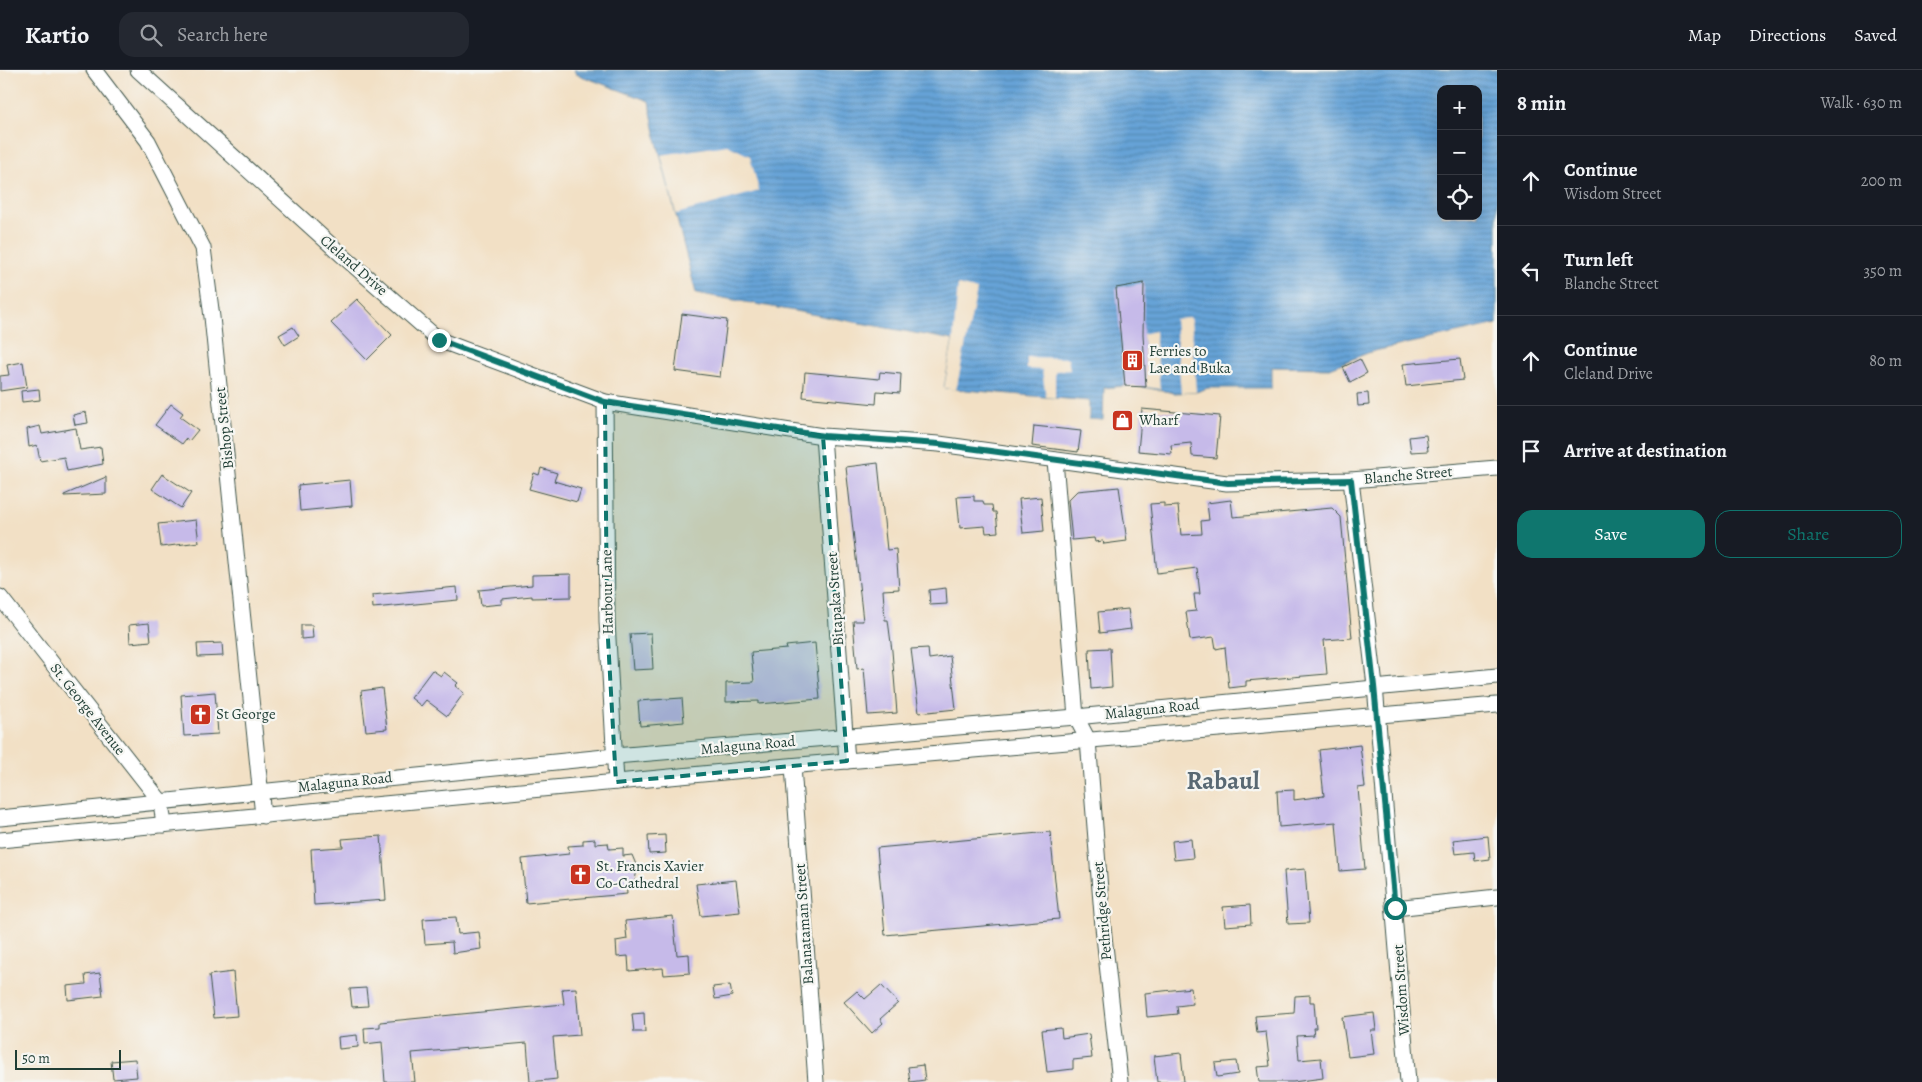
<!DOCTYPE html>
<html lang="en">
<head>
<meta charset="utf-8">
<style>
  body { margin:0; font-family:Alegreya,serif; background:#242831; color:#f1f3f6 }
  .controls { position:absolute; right:15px; top:15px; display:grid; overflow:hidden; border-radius:10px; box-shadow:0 5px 20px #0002 }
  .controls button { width:45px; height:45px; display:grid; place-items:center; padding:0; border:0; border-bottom:1px solid #363941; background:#171b24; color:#f1f3f6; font:25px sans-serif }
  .scale { position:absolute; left:15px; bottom:12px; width:106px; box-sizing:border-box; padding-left:5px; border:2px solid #1f3d34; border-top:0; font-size:14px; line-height:18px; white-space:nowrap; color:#1f3d34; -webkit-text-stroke:4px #f6f6f2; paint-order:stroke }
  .stop { position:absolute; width:15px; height:15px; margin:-11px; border:4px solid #0f766e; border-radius:50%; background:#fff }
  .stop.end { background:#0f766e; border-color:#fff; box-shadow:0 1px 5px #0008 }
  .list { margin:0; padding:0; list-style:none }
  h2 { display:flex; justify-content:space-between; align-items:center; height:65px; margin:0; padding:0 20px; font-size:21px }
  h2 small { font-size:16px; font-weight:400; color:#9ea1a6 }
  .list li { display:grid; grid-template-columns:32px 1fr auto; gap:15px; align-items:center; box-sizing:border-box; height:90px; padding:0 20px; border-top:1px solid #363941 }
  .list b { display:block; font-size:19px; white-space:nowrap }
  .list p { margin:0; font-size:16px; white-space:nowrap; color:#9ea1a6 }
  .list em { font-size:16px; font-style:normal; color:#9ea1a6 }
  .actions { display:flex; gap:10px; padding:15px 20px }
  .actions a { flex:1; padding:11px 0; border:1px solid #0f766e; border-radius:15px; text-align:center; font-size:18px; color:#0f766e }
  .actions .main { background:#0f766e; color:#fff }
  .icon { flex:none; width:28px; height:28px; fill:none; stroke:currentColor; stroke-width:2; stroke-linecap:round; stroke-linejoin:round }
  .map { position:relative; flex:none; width:1497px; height:1012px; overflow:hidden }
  header { display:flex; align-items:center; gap:30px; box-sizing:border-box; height:70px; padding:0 25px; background:#171b24; border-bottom:1px solid #363941 }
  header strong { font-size:24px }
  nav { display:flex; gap:28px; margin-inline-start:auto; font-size:18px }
  .search { width:350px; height:45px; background:#242831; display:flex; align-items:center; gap:12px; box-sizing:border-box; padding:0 18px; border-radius:15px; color:#9ea1a6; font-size:19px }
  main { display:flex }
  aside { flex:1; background:#171b24 }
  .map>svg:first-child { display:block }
  .water { fill:url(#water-rules); stroke:#427086; fill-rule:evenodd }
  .pier { fill:#f2e0c5 }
  .building { fill:#c6bae9 }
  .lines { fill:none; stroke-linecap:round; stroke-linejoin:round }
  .minor-casing { stroke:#3f554a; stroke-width:17 }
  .minor { stroke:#fff; stroke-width:15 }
  .route { stroke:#0f766e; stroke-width:6 }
  .marked { fill:#0f766e; fill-opacity:0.2; stroke:#0f766e; stroke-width:4; stroke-dasharray:10 6; stroke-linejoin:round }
  .labels { text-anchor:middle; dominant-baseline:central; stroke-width:4.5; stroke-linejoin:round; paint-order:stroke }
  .street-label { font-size:15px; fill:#1f3d34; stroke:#f6f6f2 }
  .poi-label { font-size:15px; fill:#1f3d34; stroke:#f6f6f2; text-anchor:start }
  .town-label { font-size:25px; font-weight:bold; fill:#596973; stroke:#f6f6f2 }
</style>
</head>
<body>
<header>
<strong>Kartio</strong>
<div class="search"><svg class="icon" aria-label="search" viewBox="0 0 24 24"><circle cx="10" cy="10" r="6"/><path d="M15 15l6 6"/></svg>Search here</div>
<nav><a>Map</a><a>Directions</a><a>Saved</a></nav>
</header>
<main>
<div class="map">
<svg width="1497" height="1012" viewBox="0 0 1497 1012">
  <defs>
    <pattern id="water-rules" width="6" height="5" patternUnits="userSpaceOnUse" patternTransform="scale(1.25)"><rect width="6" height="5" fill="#66a3d7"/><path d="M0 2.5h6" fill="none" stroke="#5386af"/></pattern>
  </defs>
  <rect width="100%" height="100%" fill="#f6f6f2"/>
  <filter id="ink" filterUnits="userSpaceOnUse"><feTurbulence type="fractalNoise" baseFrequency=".02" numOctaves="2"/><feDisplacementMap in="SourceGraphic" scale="10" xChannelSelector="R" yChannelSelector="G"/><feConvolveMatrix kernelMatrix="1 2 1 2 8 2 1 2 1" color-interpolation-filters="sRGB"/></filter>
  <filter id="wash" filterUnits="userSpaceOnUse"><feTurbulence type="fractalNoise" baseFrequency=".0096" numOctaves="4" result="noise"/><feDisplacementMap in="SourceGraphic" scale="20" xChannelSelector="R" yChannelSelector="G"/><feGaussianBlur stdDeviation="1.12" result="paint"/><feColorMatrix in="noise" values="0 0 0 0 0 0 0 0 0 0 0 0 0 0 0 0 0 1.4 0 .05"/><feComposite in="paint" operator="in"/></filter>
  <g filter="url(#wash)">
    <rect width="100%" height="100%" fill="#f2e0c5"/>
    <!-- water -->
    <path class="water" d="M574,0H1497V254L1370,282L1330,298L1271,297V318H1208L1196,322L1175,323L1133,315L1104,318L1103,350L1089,349V331L944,318L953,270L696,223L656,68L649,31L576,4ZM1441,19H1478V146H1441Z"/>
    <!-- pier -->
    <g class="pier">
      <polygon points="727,75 750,86 759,121 676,144 661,85"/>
      <polygon points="958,215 977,220 956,320 944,318 953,270"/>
      <polygon points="1191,248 1196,322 1181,323 1175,249"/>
      <polygon points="1155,261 1160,319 1146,317 1143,264"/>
      <polygon points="1027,287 1068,288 1070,300 1055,301 1055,328 1046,327 1042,300 1027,299"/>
    </g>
    <g id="blocks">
      <!-- building -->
      <g class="building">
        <polygon points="1144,213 1143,264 1146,317 1125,316 1116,218"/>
        <polygon points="357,229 392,265 367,290 331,253"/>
        <polygon points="682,244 727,250 720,307 675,301"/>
        <polygon points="293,257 299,266 285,275 279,265"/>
        <polygon points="1360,289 1367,303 1350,312 1343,297"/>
        <polygon points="1460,289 1463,310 1406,316 1403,294"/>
        <polygon points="23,292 27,317 0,321 0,306 9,305 7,295"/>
        <polygon points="805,302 879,309 880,302 901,304 900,323 877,321 876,334 803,327"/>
        <polygon points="39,319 40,330 22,332 21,321"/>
        <polygon points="1368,323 1369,335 1358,336 1357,324"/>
        <polygon points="171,334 183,343 180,347 198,360 189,371 186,369 182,374 155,355"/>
        <polygon points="1142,339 1220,346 1216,388 1192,386 1191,373 1171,375 1172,384 1138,381"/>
        <polygon points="86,342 88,353 75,355 73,345"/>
        <polygon points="40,356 42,364 76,358 80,380 101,377 103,394 67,401 64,387 40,391 37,375 29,377 27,359"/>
        <polygon points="1034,356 1081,361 1078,382 1032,376"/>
        <polygon points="1426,365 1428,381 1411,382 1409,367"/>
        <polygon points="878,393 887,480 896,479 899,519 883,520 885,550 888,550 892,581 897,643 868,645 864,598 857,599 853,551 863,551 846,397"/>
        <polygon points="541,398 557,403 554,411 581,419 577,432 529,419 534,403 539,405"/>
        <polygon points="162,404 191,423 181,438 152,419"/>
        <polygon points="106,407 106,424 64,426 64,425"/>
        <polygon points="350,410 352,436 300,441 298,415"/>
        <polygon points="1119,417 1127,471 1104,474 1103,471 1095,472 1094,468 1072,470 1068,430 1077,421"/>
        <polygon points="974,426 974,431 983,431 984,435 992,435 993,442 996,442 998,462 986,463 985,456 960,458 957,427"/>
        <polygon points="1041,427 1044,461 1023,463 1019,429"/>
        <polygon points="1231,430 1233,447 1332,438 1341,447 1352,568 1324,570 1327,604 1246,611 1246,616 1229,618 1225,577 1216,579 1214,567 1190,570 1186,542 1196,541 1194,524 1200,524 1197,498 1157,503 1150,434 1164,433 1164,437 1178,436 1181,465 1202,464 1201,451 1209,450 1207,433"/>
        <polygon points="196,450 199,472 161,477 158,454"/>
        <polygon points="571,504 571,527 532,528 532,526 502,529 502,534 481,536 479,520 532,515 532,505"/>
        <polygon points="457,517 458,530 373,538 372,525"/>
        <polygon points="946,518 947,534 930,535 929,520"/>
        <polygon points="1128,539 1131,559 1100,563 1098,542"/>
        <polygon points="149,553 151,571 130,573 129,555"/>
        <polygon points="301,555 312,555 313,568 301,569"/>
        <polygon points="651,563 653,599 633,600 630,564"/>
        <polygon points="222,573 223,586 198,587 197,574"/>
        <polygon points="815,573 820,629 759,634 759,631 726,632 726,613 754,612 751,582 787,579 786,576"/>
        <polygon points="928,578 929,589 950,586 956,639 919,643 911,579"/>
        <polygon points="1110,578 1112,617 1091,619 1089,579"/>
        <polygon points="432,600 441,606 444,602 458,613 455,616 464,623 447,646 426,630 421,636 411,628"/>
        <polygon points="382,618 387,659 366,661 361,621"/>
        <polygon points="215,622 218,664 184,666 181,625"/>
        <polygon points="682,628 684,652 640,656 638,631"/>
        <polygon points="1360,675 1365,717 1358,718 1365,799 1340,801 1336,752 1279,757 1277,721 1294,720 1294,730 1324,726 1319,680"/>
        <polygon points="1050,762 1059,849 885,865 877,778"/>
        <polygon points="665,765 666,783 649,784 648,766"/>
        <polygon points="381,766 386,830 314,835 311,779 343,777 342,769"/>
        <polygon points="1488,766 1490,789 1475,791 1474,782 1455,784 1453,770"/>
        <polygon points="595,769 595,774 608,773 609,779 623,778 623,786 632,785 637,797 635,812 626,812 627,824 526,833 522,789 569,784 568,776 583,775 583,770"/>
        <polygon points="1191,769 1193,788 1174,790 1172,771"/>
        <polygon points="1305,799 1309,853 1288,854 1284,801"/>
        <polygon points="736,810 740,842 701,846 696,814"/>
        <polygon points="1250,835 1251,854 1225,856 1223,837"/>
        <polygon points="673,846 677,885 689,884 690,903 664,905 663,898 629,901 628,886 617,887 616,871 627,869 625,851"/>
        <polygon points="456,847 458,864 479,862 481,879 453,883 452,872 425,874 423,849"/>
        <polygon points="233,902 237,946 214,948 209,905"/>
        <polygon points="100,903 103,926 68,930 67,916 86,914 85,905"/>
        <polygon points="730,915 732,926 715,929 713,917"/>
        <polygon points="881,915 898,933 880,949 883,953 872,963 844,932 857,921 865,929"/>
        <polygon points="366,918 368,936 352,937 350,919"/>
        <polygon points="576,918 580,965 553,967 557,1009 530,1012 527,973 412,983 415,1012 385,1012 382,972 365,974 364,958 380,957 380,952 564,934 562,919"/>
        <polygon points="1191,918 1193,934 1177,936 1178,944 1147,947 1145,923"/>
        <polygon points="1310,925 1310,932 1314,932 1316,958 1313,958 1314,965 1297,966 1299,990 1321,988 1323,1008 1293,1012 1259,1012 1257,997 1270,996 1266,962 1257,963 1255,946 1294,943 1295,926"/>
        <polygon points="644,943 645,962 634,962 632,944"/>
        <polygon points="1374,943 1376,960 1371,960 1374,984 1348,987 1342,947"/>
        <polygon points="1061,958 1062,968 1089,964 1092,988 1073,990 1073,999 1047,1002 1042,960"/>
        <polygon points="357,965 358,977 339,979 338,967"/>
        <polygon points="1181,983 1184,1012 1157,1012 1154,986"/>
        <polygon points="135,989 137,1007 113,1009 111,991"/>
        <polygon points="1236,991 1238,1004 1217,1007 1215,993"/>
        <polygon points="923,995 925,1010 910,1012 908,997"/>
      </g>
    </g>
  </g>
  <g filter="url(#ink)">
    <use href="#blocks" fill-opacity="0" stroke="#3f554a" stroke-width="1"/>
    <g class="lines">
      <defs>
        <g id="minor">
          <polyline points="94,0 148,71 203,178 212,247 263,746"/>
          <polyline points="138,0 343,186 439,270 605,332 823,366 939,374 1227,413 1351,410 1497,398"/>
          <polyline points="605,332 607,551 616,712"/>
          <polyline points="823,366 847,691"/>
          <polyline points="1055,390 1076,647 1088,670 1103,857 1120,1012"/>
          <polyline points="1351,410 1375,616 1408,1012"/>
          <polyline points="0,527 161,732 164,755"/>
          <polyline points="793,696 816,1012"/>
          <polyline points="0,748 615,686 1076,647 1497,606"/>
          <polyline points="0,770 777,697 1497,635"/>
          <polyline points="1395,838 1497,827"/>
        </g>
      </defs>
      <!-- minor casing -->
      <use href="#minor" class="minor-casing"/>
      <!-- minor -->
      <use href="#minor" class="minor"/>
    </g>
  </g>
  <g class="lines" filter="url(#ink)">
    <!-- route -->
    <polyline class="route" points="439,270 605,332 824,366 939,374 1228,413 1351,410 1374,616 1395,838"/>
  </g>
  <!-- marked area -->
  <path class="marked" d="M605,332L823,366L847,691L616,712L607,551Z"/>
  <!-- icons -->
  <defs>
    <symbol id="building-square" viewBox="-11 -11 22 22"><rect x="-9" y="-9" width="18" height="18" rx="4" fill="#c8321e" stroke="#f6f6f2"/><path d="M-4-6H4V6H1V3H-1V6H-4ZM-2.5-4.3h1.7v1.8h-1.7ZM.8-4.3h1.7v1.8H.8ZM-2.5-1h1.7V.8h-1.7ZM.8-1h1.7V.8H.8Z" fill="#fff"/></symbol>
    <symbol id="shop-square" viewBox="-11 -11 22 22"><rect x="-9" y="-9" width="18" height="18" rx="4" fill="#c8321e" stroke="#f6f6f2"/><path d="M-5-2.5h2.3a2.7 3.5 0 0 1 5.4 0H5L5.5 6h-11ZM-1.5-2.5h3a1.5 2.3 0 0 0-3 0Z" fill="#fff"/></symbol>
    <symbol id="church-square" viewBox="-11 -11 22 22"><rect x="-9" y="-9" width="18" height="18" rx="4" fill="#c8321e" stroke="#f6f6f2"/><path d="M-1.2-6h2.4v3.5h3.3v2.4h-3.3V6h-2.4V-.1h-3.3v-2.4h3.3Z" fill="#fff"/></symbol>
  </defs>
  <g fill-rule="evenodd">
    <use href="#building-square" x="1120" y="278" width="25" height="25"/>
    <use href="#shop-square" x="1110" y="338" width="25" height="25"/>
    <use href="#church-square" x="188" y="632" width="25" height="25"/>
    <use href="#church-square" x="568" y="792" width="25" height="25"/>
  </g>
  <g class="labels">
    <!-- street labels -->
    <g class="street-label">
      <text transform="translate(354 195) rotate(41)">Cleland Drive</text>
      <text transform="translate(224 358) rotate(-96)">Bishop Street</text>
      <text transform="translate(1408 405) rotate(-5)">Blanche Street</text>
      <text transform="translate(607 522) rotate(-91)">Harbour Lane</text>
      <text transform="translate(835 529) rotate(-94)">Bitapaka Street</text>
      <text transform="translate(88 639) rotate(52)">St. George Avenue</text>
      <text transform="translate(1152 639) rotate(-6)">Malaguna Road</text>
      <text transform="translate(748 675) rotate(-5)">Malaguna Road</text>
      <text transform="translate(345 712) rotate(-6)">Malaguna Road</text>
      <text transform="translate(1102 841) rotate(-95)">Pethridge Street</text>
      <text transform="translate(804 854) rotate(-94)">Balanataman Street</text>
      <text transform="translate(1401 920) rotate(-94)">Wisdom Street</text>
    </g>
    <!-- poi labels -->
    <g class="poi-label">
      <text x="1149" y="281">Ferries to<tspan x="1149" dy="17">Lae and Buka</tspan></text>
      <text x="1139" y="350">Wharf</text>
      <text x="216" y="644">St George</text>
      <text x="596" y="796">St. Francis Xavier<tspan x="596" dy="17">Co-Cathedral</tspan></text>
    </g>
    <!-- town labels -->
    <g class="town-label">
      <text x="1223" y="711">Rabaul</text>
    </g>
  </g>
</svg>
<div class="controls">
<button>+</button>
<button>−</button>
<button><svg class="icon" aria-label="locate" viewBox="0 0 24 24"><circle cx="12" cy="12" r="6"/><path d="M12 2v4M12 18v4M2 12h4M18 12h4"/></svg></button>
</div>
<div class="scale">50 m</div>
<div class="stop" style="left:1395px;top:838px"></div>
<div class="stop end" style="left:439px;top:270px"></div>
</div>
<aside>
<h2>8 min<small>Walk · 630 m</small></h2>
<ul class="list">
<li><svg class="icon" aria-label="ahead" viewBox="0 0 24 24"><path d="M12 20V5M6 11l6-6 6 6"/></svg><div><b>Continue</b><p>Wisdom Street</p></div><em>200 m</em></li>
<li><svg class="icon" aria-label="left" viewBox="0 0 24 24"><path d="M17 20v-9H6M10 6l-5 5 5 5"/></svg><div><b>Turn left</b><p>Blanche Street</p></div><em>350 m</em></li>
<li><svg class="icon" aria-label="ahead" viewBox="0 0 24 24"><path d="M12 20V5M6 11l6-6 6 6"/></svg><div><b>Continue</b><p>Cleland Drive</p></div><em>80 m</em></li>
<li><svg class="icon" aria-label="arrive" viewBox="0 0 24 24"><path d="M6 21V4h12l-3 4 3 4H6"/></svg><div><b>Arrive at destination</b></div></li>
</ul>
<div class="actions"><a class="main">Save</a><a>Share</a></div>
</aside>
</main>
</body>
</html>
